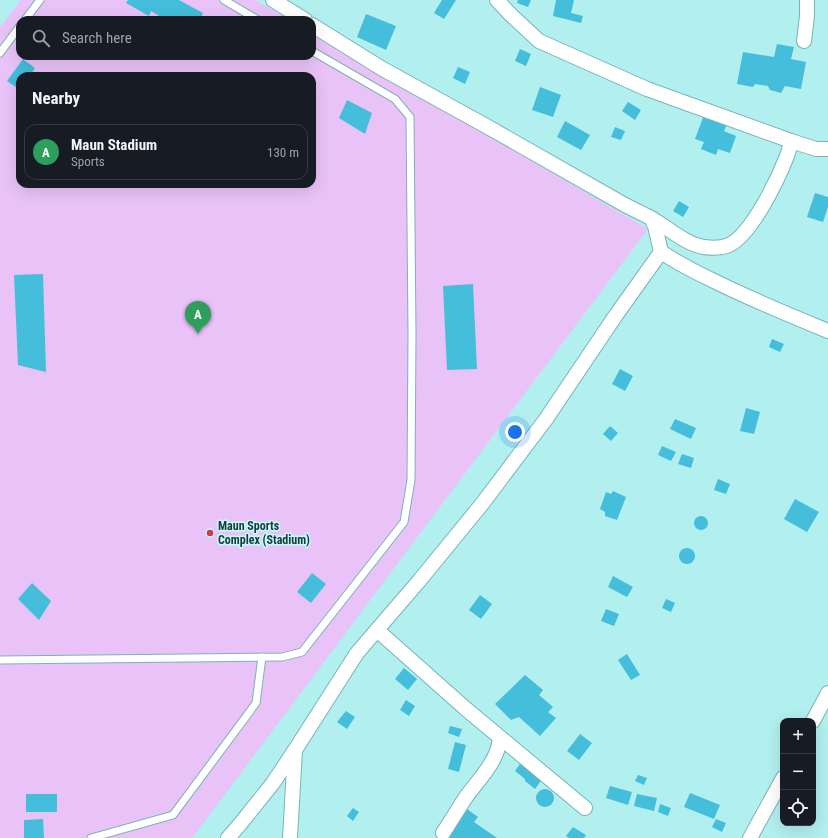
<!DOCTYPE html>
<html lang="en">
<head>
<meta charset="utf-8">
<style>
  body { margin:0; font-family:"Roboto Condensed",sans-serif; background:#242831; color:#f1f3f6 }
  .controls { position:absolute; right:12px; bottom:12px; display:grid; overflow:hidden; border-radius:8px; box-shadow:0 4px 16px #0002 }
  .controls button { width:36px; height:36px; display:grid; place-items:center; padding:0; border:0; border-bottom:1px solid #363941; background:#171b24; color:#f1f3f6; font:20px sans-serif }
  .you { position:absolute; left:515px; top:432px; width:14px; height:14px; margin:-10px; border:3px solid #fff; border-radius:50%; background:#1a73e8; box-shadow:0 0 0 6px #1a73e833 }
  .badge { display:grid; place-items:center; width:26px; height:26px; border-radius:50%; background:#d93025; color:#fff; font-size:13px; font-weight:700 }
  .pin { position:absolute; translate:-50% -33px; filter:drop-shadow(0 1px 2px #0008) }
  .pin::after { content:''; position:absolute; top:21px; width:14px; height:12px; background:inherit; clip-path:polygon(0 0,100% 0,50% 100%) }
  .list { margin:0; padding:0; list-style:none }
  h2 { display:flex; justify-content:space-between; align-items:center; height:52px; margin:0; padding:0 16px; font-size:17px }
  h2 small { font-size:13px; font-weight:400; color:#9ea1a6 }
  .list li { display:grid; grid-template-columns:26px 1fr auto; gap:12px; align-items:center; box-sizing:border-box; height:56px; margin:0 8px 8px; padding:0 8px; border:1px solid #363941; border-radius:12px }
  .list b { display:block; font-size:15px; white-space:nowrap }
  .list p { margin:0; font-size:13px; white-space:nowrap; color:#9ea1a6 }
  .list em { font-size:13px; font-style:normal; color:#9ea1a6 }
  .icon { flex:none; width:22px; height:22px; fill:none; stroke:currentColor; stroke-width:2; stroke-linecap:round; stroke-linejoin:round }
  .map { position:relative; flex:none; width:828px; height:838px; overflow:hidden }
  .search { position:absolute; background:#171b24; box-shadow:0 4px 16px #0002; left:16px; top:16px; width:300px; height:44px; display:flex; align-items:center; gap:10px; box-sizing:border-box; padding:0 14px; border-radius:12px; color:#9ea1a6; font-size:15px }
  .panel { position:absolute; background:#171b24; box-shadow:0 4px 16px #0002; left:16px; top:72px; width:300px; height:116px; border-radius:12px }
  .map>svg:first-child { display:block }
  .green { fill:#e9c3f8; fill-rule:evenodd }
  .building { fill:#44beda }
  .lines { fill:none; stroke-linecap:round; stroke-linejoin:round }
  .service-casing { stroke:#78b4b4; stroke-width:9 }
  .minor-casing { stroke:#78b4b4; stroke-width:16 }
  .service { stroke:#fff; stroke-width:7 }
  .minor { stroke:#fff; stroke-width:14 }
  .poi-dot { fill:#cc3c52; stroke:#bffdfd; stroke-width:1.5 }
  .labels { text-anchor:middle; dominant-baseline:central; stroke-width:3; stroke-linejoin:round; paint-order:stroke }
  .poi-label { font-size:12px; font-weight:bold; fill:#21393a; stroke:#bffdfd; text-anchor:start }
</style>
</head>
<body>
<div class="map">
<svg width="828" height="838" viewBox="0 0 828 838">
  <rect width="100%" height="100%" fill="#b2efef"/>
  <!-- green -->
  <path class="green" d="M21,0H255L290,20H20V56H312V33L648,229L192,838H0V27ZM20,76H312V184H20Z"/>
  <!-- building -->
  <g class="building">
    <polygon points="128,0 179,0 203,13 200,20 166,20 151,11 149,16 126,3"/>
    <polygon points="442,0 456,0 444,19 434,13"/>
    <polygon points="518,0 531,0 528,7 517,3"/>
    <polygon points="556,0 574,0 571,13 583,16 581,23 553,16"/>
    <polygon points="366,14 396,26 386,50 357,37"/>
    <polygon points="777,44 794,47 791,59 806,62 801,89 785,86 781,93 770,90 768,86 755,84 753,87 737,84 743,52 774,57"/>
    <polygon points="520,49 531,54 526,66 515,61"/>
    <polygon points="23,59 35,68 30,76 20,76 20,90 7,81"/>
    <polygon points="458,67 470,72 465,84 453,78"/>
    <polygon points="540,87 561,95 553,117 532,110"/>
    <polygon points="347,100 372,113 365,134 339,118"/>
    <polygon points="628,102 641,110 635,120 622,111"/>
    <polygon points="704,115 727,124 724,131 736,136 730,153 718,149 716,155 701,149 704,142 695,139"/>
    <polygon points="565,121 590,135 581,150 557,137"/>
    <polygon points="615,127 625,131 621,140 611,137"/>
    <polygon points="815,193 828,197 828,207 823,222 807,217"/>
    <polygon points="679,201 689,207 683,217 673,211"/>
    <polygon points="43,274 46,372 18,365 14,275"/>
    <polygon points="473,284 477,369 447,370 443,286"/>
    <polygon points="772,339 784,344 780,352 769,347"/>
    <polygon points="620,369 633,376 625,391 612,384"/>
    <polygon points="746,408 760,412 754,434 740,431"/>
    <polygon points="675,419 696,428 691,439 670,429"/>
    <polygon points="610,426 618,433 611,441 603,434"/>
    <polygon points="662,446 676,452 671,461 658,455"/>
    <polygon points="682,454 694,458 691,468 678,464"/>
    <polygon points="718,479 730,484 726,494 714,490"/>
    <polygon points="613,491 626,497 617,520 605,516 605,512 600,509 606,492 611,494"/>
    <polygon points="795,499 819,512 807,532 784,519"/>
    <circle cx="701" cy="523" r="7"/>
    <circle cx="687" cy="556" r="8"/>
    <polygon points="312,573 326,584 311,603 297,592"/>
    <polygon points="613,576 633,587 627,597 608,587"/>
    <polygon points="32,583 51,601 39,620 18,599"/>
    <polygon points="480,595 492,604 481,619 469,610"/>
    <polygon points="666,599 675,603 671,612 662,608"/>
    <polygon points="606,609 619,614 614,626 601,621"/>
    <polygon points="627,654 640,675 631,680 618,660"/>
    <polygon points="404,668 417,679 408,690 395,679"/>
    <polygon points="525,675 543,690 539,695 553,707 548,712 556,718 540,736 519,717 511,720 495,704"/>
    <polygon points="406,700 415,706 409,716 400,710"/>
    <polygon points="346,711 355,717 347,729 337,722"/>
    <polygon points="450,726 462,729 459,737 448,733"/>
    <polygon points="580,734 592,743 579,760 567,751"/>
    <polygon points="455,742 466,745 459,772 448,769"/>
    <polygon points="522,761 543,778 535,789 525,781 525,779 515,771"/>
    <polygon points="638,775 647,778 644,785 635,781"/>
    <polygon points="610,786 632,792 628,805 606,798"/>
    <circle cx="545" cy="798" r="9"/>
    <polygon points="690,793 720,805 714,819 684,807"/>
    <rect x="26" y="794" width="31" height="18"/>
    <polygon points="637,794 657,798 654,811 634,806"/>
    <polygon points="660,804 671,808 668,816 658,812"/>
    <polygon points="353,808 359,812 353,821 347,816"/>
    <polygon points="467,809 478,817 474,822 497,838 450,838 448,836"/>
    <polygon points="43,819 44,838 24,838 24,820"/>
    <polygon points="716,819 726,823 722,832 712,827"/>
    <polygon points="573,827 586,835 584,838 569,838 566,836"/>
  </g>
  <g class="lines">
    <defs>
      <g id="service">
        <polyline points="224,0 258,20"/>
        <polyline points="25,20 40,0"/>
        <polyline points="0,53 20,26"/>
        <polyline points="0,660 282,657 302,652 404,522 411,480 412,334 410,117 395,99 312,51"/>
        <polyline points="91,838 173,815 256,703 262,657"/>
      </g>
      <g id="minor">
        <polyline points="273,0 305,20"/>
        <polyline points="497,0 510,14 539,41 647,89 791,141 816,149 828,149"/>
        <polyline points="312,25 381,68 488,127 625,205 651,218 655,226 661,252"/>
        <polyline points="804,41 807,16 807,0"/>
        <path d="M651,218C667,227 685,244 704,247C711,248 722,248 729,245C752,234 778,179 787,156C789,151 790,146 791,141"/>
        <polyline points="377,630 466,709 585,808"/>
        <polyline points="813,721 828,693"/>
        <path d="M443,833C451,821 458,809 466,797C479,779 498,761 500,738"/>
        <path d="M228,838L241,823L273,783L295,750L357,653L419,581L482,504L546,419L616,315L661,252C678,263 695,272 712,280C750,299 789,315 828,331"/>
        <polyline points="290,838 295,750"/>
        <polyline points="750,838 783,778"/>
      </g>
    </defs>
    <!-- service casing -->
    <use href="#service" class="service-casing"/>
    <!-- minor casing -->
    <use href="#minor" class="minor-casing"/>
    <!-- service -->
    <use href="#service" class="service"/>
    <!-- minor -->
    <use href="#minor" class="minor"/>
  </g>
  <!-- markers -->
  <circle class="poi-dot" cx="210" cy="533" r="4"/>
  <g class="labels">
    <!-- poi labels -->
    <g class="poi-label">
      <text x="218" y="526">Maun Sports<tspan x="218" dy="14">Complex (Stadium)</tspan></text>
    </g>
  </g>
</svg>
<div class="controls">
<button>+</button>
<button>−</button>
<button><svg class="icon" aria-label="locate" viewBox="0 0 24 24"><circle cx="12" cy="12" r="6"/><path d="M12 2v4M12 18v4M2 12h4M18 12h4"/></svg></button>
</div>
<div class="you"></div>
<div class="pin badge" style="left:198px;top:334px;background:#2e9e5b">A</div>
<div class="search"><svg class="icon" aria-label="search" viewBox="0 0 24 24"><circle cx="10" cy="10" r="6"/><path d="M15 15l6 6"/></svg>Search here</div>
<section class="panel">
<h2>Nearby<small></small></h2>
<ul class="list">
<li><span class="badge" style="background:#2e9e5b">A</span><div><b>Maun Stadium</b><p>Sports</p></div><em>130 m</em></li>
</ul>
</section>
</div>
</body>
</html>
